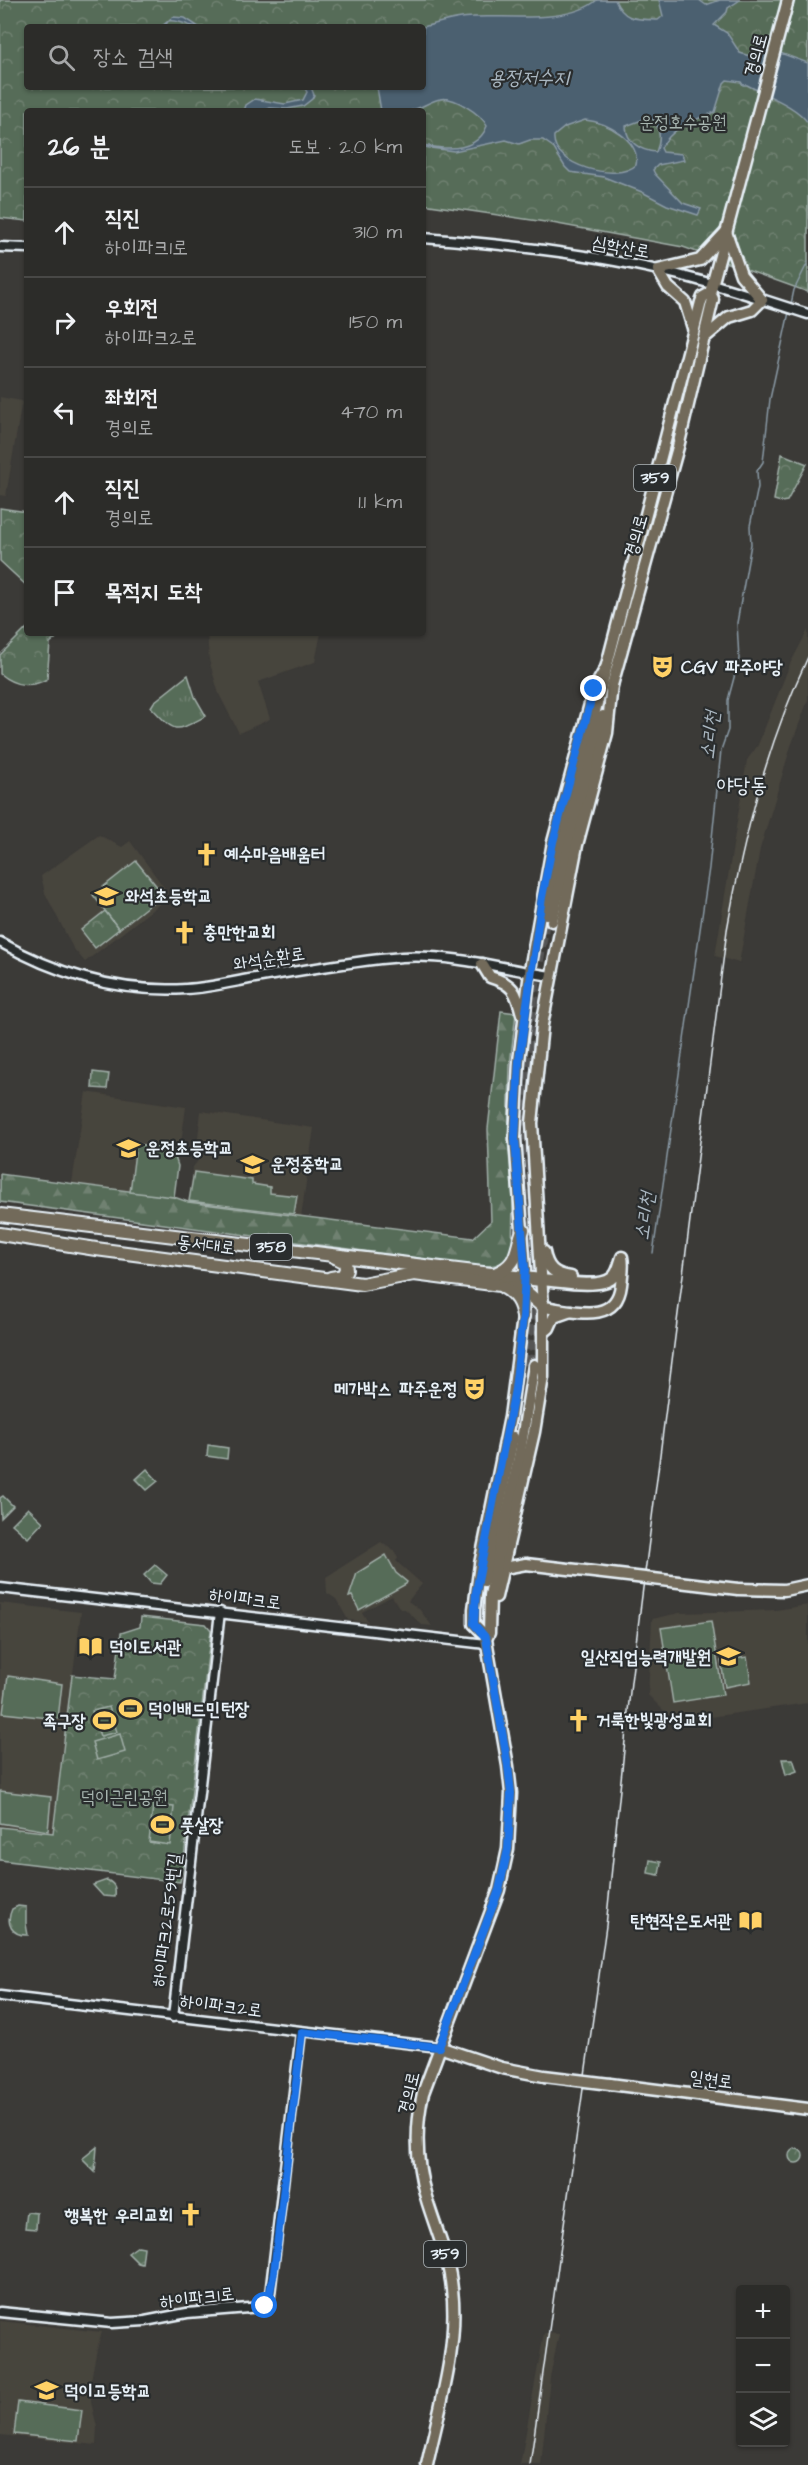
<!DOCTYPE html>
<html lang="ko">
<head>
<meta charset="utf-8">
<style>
  body { margin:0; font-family:"Architects Daughter","Poor Story",sans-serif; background:#343431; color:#f1f3f6 }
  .controls { position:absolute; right:18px; bottom:18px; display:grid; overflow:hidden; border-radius:6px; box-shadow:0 2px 4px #0004 }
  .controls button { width:54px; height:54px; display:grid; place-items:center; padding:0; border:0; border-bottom:2px solid #484846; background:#2c2c29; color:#f1f3f6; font:30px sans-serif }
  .stop { position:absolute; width:18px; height:18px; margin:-14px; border:4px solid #1a73e8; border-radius:50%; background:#fff }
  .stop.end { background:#1a73e8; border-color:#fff; box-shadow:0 2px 6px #0008 }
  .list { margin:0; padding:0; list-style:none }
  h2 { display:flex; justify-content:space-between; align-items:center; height:78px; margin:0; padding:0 24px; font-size:26px }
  h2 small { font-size:20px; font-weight:400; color:#a6a7a8 }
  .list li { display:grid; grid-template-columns:39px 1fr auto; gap:18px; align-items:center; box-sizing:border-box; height:90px; padding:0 24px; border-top:2px solid #484846 }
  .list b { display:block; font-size:22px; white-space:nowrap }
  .list p { margin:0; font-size:20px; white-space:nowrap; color:#a6a7a8 }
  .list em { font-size:20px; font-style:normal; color:#a6a7a8 }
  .icon { flex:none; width:33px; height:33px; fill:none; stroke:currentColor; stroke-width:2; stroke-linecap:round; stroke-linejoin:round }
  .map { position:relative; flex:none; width:808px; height:2465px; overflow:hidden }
  .search { position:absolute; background:#2c2c29; box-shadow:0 2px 4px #0004; left:24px; top:24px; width:402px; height:66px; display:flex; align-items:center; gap:15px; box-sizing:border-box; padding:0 21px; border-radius:6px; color:#a6a7a8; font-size:22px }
  .panel { position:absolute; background:#2c2c29; box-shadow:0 2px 4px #0004; left:24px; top:108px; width:402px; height:528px; border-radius:6px }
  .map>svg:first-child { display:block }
  .built { fill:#47443d }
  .grass { fill:url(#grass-tufts); stroke:#a0aea8; stroke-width:1.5 }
  .forest { fill:url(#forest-firs); stroke:#a0aea8; stroke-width:1.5 }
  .park { fill:url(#park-crowns); stroke:#a0aea8; stroke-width:1.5; fill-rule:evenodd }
  .pitch { fill:#576c58; stroke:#a0aea8; stroke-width:1.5 }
  .water { fill:#4c606f; stroke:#8a9aa6; stroke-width:1.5; fill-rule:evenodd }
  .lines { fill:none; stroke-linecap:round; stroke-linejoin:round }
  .stream { stroke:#8a9aa6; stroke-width:1.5 }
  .major-tunnel { stroke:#555554; stroke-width:10; stroke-dasharray:10 5; stroke-linecap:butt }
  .minor-casing { stroke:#e8f1f8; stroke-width:13 }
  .major-casing { stroke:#e8f1f8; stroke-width:15 }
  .highway-casing { stroke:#e8f1f8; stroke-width:16 }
  .minor { stroke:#2a2d2e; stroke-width:8 }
  .major { stroke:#726b5a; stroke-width:10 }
  .highway { stroke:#726b5a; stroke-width:12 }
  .rail { stroke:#e8f1f8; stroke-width:1.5 }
  .major-bridge-casing { stroke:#e8f1f8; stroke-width:15; stroke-linecap:butt }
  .major-bridge { stroke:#726b5a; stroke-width:10 }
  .route { stroke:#1a73e8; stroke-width:8 }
  .labels { text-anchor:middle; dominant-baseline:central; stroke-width:4.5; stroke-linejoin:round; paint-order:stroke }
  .shield { fill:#2a2d2e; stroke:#afb6bb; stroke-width:1.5 }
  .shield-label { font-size:16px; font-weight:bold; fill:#e8f1f8 }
  .street-label { font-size:18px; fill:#e8f1f8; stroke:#2a2d2e }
  .park-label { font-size:18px; fill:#a7b5b0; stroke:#2a2d2e }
  .poi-label { font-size:18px; font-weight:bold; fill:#e8f1f8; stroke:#2a2d2e; text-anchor:start }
  .water-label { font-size:20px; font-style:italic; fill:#aab7c1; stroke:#2a2d2e }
  .quarter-label { font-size:21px; fill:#e8f1f8; stroke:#2a2d2e }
</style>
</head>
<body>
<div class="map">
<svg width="808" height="2465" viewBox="0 0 808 2465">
  <defs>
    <pattern id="grass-tufts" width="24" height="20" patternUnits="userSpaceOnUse" patternTransform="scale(1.5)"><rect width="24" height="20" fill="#576c58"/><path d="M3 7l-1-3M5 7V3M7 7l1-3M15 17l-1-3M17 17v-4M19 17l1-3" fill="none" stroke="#6f8171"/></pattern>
    <pattern id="forest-firs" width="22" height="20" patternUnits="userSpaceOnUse" patternTransform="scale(1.5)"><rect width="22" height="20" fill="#576c58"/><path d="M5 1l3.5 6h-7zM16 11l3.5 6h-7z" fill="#6f8171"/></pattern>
    <pattern id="park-crowns" width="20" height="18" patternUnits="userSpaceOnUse" patternTransform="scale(1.5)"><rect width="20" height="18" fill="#576c58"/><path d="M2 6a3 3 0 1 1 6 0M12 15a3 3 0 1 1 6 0" fill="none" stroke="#6f8171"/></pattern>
  </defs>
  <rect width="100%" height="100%" fill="#3b3a37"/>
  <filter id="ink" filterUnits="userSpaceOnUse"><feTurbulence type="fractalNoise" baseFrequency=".0167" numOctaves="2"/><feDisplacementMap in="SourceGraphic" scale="12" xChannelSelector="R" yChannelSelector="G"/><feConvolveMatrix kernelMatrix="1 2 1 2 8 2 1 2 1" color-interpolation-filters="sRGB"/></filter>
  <g filter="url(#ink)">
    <!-- built -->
    <g class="built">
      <polygon points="0,397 22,401 6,496 0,495"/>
      <polygon points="808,630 808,700 791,746 760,849 739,963 715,956 747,760 758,745 790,664"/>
      <polygon points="207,633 321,633 315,662 258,682 270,719 239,733 219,694 209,660"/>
      <polygon points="99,835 122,847 130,841 166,890 166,899 85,962 73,948 45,893 41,876"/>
      <polygon points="86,1092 186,1107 181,1143 174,1154 178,1166 174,1197 72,1183"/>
      <polygon points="201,1111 314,1128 301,1217 188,1202 193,1167 200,1158 197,1146"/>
      <polygon points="381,1542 394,1551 398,1558 396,1561 422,1584 408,1601 420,1610 432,1626 422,1625 405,1609 400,1609 392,1596 362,1612 368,1622 348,1620 336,1599 327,1593 326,1577"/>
      <polygon points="0,1603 81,1612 52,1834 0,1827"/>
      <polygon points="808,1605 808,1703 675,1722 648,1695 652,1619 679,1613 776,1610"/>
      <polygon points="0,2321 102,2332 97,2349 91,2380 91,2402 97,2427 96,2445 0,2435"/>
      <polygon points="544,2333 559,2334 550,2377 541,2465 520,2465"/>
    </g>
    <!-- grass -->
    <path class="grass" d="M188,675L195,697L206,716C173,733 177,734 151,707L154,702Z"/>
    <!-- forest -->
    <path class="forest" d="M501,1011L516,1013L510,1065L508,1141L513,1199L512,1255C501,1267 491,1266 476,1266L0,1202V1174L174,1197L188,1202L473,1238L491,1221L488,1129Z"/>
    <!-- park -->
    <g class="park">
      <path d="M0,0H808V292L683,247L552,223L423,204V111H27V221L0,218ZM27,27H423V87H27Z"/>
      <polygon points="782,454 807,464 787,501 781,502 774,500"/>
      <polygon points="0,508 27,512 27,586 0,561"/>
      <path d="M27,628V633H63L50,643L47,679C31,688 14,686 0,674V655Z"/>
      <polygon points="105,911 119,929 95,948 81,930"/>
      <polygon points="93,1072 109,1074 107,1089 92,1088"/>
      <polygon points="147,1469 158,1481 147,1490 136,1479"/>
      <polygon points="3,1496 13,1506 1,1518 0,1498"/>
      <polygon points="155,1565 167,1575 160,1584 151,1583 144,1575"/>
      <polygon points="141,1617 206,1624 211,1630 183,1866 180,1882 0,1860 0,1827 53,1833 72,1675 115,1679 121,1633 140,1627"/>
      <polygon points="782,1759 793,1759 797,1771 786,1775"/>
      <polygon points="650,1860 661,1862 659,1875 648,1873"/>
      <path d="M107,1880C115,1884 116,1888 115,1897L103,1896L93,1885Z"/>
      <path d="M18,1906L26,1907V1924L28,1935C12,1936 5,1924 12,1909Z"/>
      <polygon points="97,2147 95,2172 82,2159"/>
      <circle cx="796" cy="2156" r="7"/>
      <polygon points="138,2246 144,2247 142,2264 138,2263 128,2253"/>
    </g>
    <!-- pitch -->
    <g class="pitch">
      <polygon points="136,861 163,894 119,929 93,895"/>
      <polygon points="136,1144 176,1149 174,1154 178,1166 174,1197 130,1192"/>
      <polygon points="194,1172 252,1180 252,1184 270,1187 270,1193 297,1196 294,1214 189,1201"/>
      <polygon points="208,1445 228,1448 227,1459 207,1456"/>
      <polygon points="28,1508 43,1522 28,1538 12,1524"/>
      <polygon points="386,1555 396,1573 407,1582 406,1584 359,1610 352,1596 349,1597 357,1573"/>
      <polygon points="711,1621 723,1695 673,1703 661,1628"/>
      <polygon points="747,1657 751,1682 725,1687 721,1661"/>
      <polygon points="8,1676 62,1684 58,1719 3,1713"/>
      <polygon points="109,1707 117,1732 100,1736 92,1711"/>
      <polygon points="120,1734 125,1752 97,1760 92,1742"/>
      <polygon points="0,1791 51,1797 48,1831 0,1823"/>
      <polygon points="153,1805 174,1807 170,1845 149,1842"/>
      <polygon points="27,2212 37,2213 36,2229 25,2228"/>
      <polygon points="18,2402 82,2410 78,2441 14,2434"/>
    </g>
    <!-- water -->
    <g class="water">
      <path d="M597,0H615C624,21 637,19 658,20L663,16L659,0H699L706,5L720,0H740L728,8L727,12L714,25L727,33L740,53L753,57L757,48L761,46L808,63V123C797,106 765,95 747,85H743L741,82L727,80L724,83L715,112C693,121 673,126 661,148L663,152L682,154L684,160L658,165L653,170L655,174L683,203L701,209L698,215L667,205L642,192L604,177L570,172L565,167L553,147L543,140H530L519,144L506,140L454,151L423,147V145C446,150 477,152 487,126C481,114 454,96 440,99C429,101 421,109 409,111C400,112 390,111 381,111L377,87H423V27C439,23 457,17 473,17C508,15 569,24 597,0ZM647,118L654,120C661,130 661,140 656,152C641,151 626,142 626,126ZM585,120C606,122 641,140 636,165C617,183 551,165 554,136L565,127Z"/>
      <path d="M173,17L185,18L199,27C188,27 179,19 168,21L165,27H161Z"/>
      <polygon points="304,87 311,87 314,95 312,99 303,106 287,109 270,108 264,111 244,111 246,105 255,99 285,104 303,100 307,92"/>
    </g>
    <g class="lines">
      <!-- stream -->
      <g class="stream">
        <polyline points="791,304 794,290 808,262"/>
        <polyline points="653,1253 709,868 721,750 728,730 728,700 739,659 737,623 751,544 750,526 758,487 757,471 763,462 770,399 789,312"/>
      </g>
      <!-- major-tunnel -->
      <g class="major-tunnel">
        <polyline points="525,1365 531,1307 523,1108 533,1001 545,920"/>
        <polyline points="534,1365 537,1303"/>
      </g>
      <defs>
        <g id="minor">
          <path d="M423,238C514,245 606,255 694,279C732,289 770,302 808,314"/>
          <polyline points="0,247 27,248"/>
          <path d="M0,942C58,975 119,993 186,989C207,988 228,983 249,979C300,971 350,961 402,957C452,954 501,968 550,976"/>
          <polyline points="0,1588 486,1644"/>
          <polyline points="0,1996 439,2047"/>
          <polyline points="173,2017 220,1612"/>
          <polyline points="0,2312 112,2323 145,2321 187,2313 261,2307 269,2303 301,2032"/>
        </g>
        <g id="major">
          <polyline points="693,328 685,302 668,287 658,270 700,260 726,232 741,275 762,300 752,310 729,317 704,338"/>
          <polyline points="611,689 678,447 713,299 710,293"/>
          <polyline points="546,914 559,850 701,302 703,297 710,293 717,267 788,0"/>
          <polyline points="552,921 571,836 603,716"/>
          <path d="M482,964L490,977C513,984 516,991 522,1014"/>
          <path d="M544,1252C547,1268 554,1275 571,1277"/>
          <path d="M541,1280C557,1281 600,1289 612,1278C618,1274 620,1263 622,1257C624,1266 622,1275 621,1285C616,1326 571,1310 543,1307"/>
          <polyline points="543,1333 549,1328 554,1317 571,1311"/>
          <polyline points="504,1568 526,1564"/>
          <polyline points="484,1581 513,1437"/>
          <polyline points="738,1589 784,1590 808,1585"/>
          <polyline points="496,1597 534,1432 543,1377 543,1307 532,1123 542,1025 577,845 607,733 612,684"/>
          <polyline points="481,1631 474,1624 474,1609 480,1564 510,1417 523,1317 525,1269 515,1138 519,1061 531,964 553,842 594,689 606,668"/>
          <polyline points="439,2047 502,2068 544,2076"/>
          <polyline points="610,2084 808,2109"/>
          <path d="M427,2465C439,2408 459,2347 452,2289C449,2257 435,2228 426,2197C416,2163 415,2128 423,2093L499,1890L508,1849L511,1793L508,1766L486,1639L489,1633L490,1595L520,1452L534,1365"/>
        </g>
        <g id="highway">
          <polyline points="0,1215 541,1280"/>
          <polyline points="0,1234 96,1249 362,1284 414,1274 500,1285 524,1290 543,1307"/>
          <path d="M495,1274C519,1264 515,1252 523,1230"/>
          <polyline points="331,1278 343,1276 346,1269 345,1262 333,1256"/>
          <path d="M503,1287C516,1294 521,1303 523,1317"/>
        </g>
      </defs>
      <!-- minor casing -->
      <use href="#minor" class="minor-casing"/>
      <!-- major casing -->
      <use href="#major" class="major-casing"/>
      <!-- highway casing -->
      <use href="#highway" class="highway-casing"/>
      <!-- minor -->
      <use href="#minor" class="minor"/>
      <!-- major -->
      <use href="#major" class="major"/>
      <!-- highway -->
      <use href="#highway" class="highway"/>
      <!-- rail -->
      <path class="rail" d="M530,2465L606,1926L631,1682L727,930C744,836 767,744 808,657"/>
      <defs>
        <g id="major-bridge">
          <polyline points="526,1564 738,1589"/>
          <polyline points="544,2076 610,2084"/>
        </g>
      </defs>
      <!-- major-bridge casing -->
      <use href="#major-bridge" class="major-bridge-casing"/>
      <!-- major-bridge -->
      <use href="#major-bridge" class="major-bridge"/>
    </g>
  </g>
  <g class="lines" filter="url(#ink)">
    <!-- route -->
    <polyline class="route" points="265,2306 268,2303 274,2271 302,2032 439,2047 499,1890 508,1849 511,1793 508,1766 486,1638 474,1624 476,1592 515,1389 523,1317 525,1269 515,1138 519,1061 542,897 553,842 594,689"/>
  </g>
  <!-- icons -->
  <defs>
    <symbol id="theatre-bare" viewBox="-9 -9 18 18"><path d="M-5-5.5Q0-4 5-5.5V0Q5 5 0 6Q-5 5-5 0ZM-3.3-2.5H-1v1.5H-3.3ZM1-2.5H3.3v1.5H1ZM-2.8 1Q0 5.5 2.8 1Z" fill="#ffd166" stroke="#2a2d2e" stroke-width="2.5" paint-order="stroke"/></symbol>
    <symbol id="church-bare" viewBox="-9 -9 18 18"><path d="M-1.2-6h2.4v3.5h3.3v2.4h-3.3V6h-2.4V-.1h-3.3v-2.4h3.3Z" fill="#ffd166" stroke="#2a2d2e" stroke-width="2.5" paint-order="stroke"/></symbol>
    <symbol id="school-bare" viewBox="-9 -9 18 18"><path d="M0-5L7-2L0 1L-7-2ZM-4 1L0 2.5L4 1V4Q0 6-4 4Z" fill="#ffd166" stroke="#2a2d2e" stroke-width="2.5" paint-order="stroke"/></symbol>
    <symbol id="library-bare" viewBox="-9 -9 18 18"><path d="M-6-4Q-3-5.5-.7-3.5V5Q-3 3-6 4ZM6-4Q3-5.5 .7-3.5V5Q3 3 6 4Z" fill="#ffd166" stroke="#2a2d2e" stroke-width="2.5" paint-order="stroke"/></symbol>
    <symbol id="stadium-bare" viewBox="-9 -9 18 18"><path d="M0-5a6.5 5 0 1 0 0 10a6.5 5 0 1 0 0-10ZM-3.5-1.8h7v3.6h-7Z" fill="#ffd166" stroke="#2a2d2e" stroke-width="2.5" paint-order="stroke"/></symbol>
  </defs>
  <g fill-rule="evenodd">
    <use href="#theatre-bare" x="646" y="650" width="33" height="33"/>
    <use href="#church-bare" x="190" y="838" width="33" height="33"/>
    <use href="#school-bare" x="90" y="880" width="33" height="33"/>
    <use href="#church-bare" x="168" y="916" width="33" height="33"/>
    <use href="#school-bare" x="112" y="1132" width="33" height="33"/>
    <use href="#school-bare" x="236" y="1148" width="33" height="33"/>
    <use href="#theatre-bare" x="458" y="1372" width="33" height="33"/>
    <use href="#library-bare" x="74" y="1630" width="33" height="33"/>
    <use href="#school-bare" x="712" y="1640" width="33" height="33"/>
    <use href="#stadium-bare" x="114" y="1692" width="33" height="33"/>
    <use href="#church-bare" x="562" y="1704" width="33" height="33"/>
    <use href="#stadium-bare" x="88" y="1704" width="33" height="33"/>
    <use href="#stadium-bare" x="146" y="1808" width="33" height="33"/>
    <use href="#library-bare" x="734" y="1904" width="33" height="33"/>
    <use href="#church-bare" x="174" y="2198" width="33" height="33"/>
    <use href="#school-bare" x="30" y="2374" width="33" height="33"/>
  </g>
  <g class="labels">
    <!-- shield labels -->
    <g class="shield">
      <rect x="634" y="465" width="42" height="26" rx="4.5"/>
      <rect x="250" y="1234" width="42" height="26" rx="4.5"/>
      <rect x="424" y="2241" width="42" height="26" rx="4.5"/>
    </g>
    <g class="shield-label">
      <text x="655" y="478">359</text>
      <text x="271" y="1247">358</text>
      <text x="445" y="2254">359</text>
    </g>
    <!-- street labels -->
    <g class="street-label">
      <text transform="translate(756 55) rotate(-75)">경의로</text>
      <text transform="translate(621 247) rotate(10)">심학산로</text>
      <text transform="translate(636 536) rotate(-74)">경의로</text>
      <text transform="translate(269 959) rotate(-9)">와석순환로</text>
      <text transform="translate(206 1245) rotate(7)">동서대로</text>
      <text transform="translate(245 1599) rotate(7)">하이파크로</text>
      <text transform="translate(167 1920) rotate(-83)">하이파크2로59번길</text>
      <text transform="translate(221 2006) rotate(7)">하이파크2로</text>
      <text transform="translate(711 2080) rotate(7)">일현로</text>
      <text transform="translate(409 2093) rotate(-77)">경의로</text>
      <text transform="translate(197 2298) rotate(-7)">하이파크1로</text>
    </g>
    <!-- park labels -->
    <g class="park-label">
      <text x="683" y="122">운정호수공원</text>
      <text x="124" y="1797">덕이근린공원</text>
    </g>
    <!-- poi labels -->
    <g class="poi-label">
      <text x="681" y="667">CGV 파주야당</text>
      <text x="224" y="854">예수마음배움터</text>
      <text x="125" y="896">와석초등학교</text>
      <text x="203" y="932">충만한교회</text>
      <text x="146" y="1148">운정초등학교</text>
      <text x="271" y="1164">운정중학교</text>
      <text x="457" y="1389" text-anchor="end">메가박스 파주운정</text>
      <text x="109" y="1647">덕이도서관</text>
      <text x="711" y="1657" text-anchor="end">일산직업능력개발원</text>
      <text x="148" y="1709">덕이배드민턴장</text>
      <text x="596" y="1720">거룩한빛광성교회</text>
      <text x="86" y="1721" text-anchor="end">족구장</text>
      <text x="180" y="1825">풋살장</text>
      <text x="732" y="1921" text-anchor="end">탄현작은도서관</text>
      <text x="173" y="2215" text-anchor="end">행복한 우리교회</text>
      <text x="64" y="2391">덕이고등학교</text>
    </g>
    <!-- water labels -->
    <g class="water-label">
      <text x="529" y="78">용정저수지</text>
      <text transform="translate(710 735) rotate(-83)">소리천</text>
      <text transform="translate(645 1216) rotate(-82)">소리천</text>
    </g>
    <!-- quarter labels -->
    <g class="quarter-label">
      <text x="742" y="785">야당동</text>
    </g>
  </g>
</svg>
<div class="controls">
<button>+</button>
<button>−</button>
<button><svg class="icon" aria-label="layers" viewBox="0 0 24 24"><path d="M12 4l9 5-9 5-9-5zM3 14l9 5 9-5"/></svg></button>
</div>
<div class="stop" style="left:265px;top:2306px"></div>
<div class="stop end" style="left:594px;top:689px"></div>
<div class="search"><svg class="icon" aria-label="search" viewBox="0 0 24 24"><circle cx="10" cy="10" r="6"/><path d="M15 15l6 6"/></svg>장소 검색</div>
<section class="panel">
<h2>26 분<small>도보 · 2.0 km</small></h2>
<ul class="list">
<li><svg class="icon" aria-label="ahead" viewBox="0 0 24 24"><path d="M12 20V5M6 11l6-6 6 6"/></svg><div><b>직진</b><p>하이파크1로</p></div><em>310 m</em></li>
<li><svg class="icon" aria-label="right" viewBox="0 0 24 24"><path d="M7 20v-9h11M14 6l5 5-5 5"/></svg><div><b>우회전</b><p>하이파크2로</p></div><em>150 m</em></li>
<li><svg class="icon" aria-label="left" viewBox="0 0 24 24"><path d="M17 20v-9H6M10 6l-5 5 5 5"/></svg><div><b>좌회전</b><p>경의로</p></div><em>470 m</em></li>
<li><svg class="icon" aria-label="ahead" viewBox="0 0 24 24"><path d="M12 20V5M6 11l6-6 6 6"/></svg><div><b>직진</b><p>경의로</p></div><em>1.1 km</em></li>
<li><svg class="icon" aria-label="arrive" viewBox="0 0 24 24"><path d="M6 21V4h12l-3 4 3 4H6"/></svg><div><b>목적지 도착</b></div></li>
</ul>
</section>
</div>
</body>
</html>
